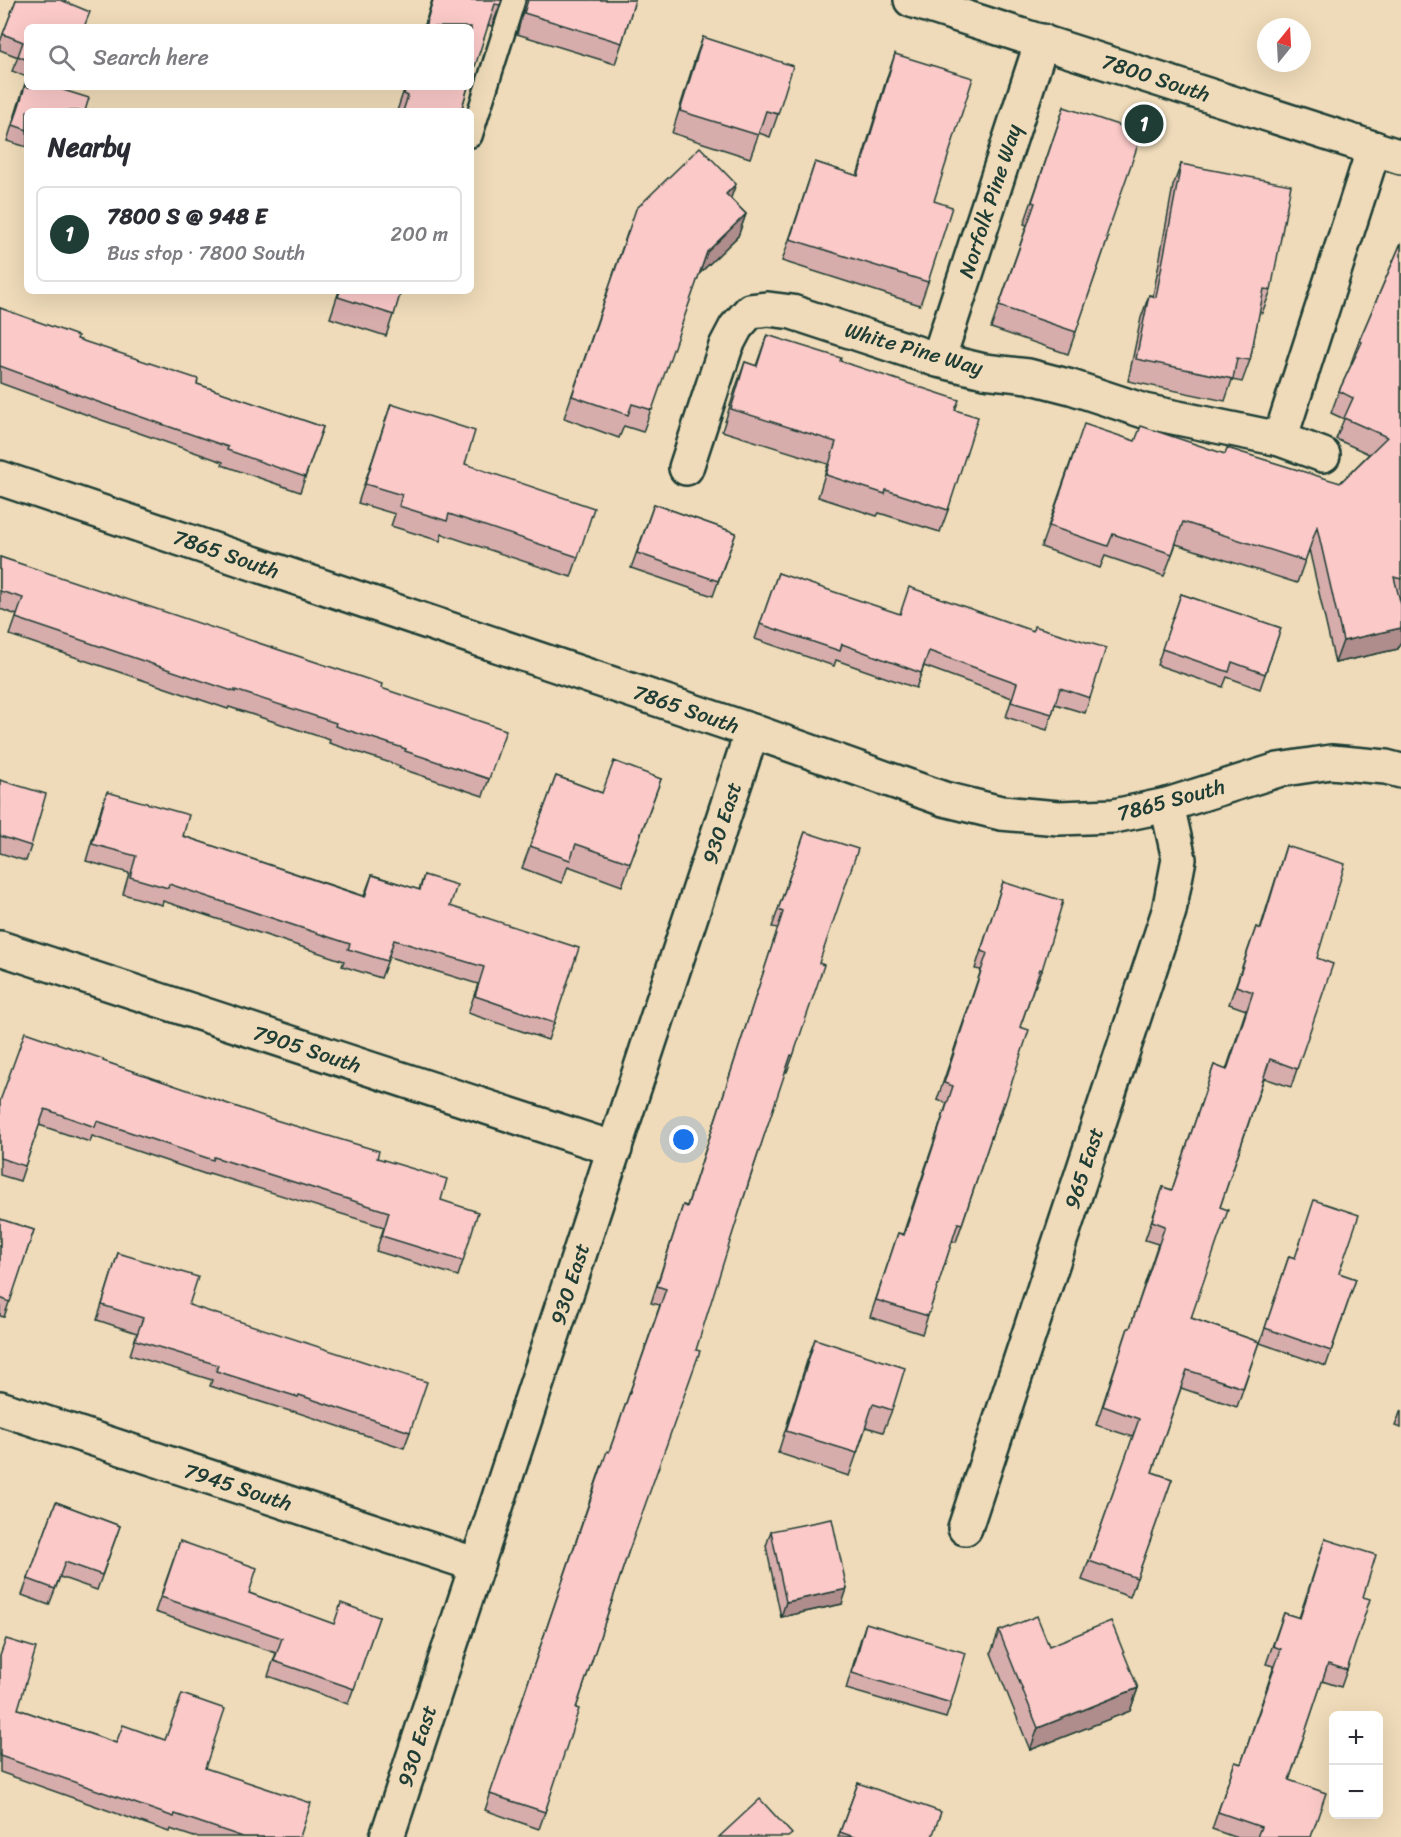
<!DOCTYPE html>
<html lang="en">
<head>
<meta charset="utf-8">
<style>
  body { margin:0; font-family:Sriracha,sans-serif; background:#f7f7f7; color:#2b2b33 }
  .controls { position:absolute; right:18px; bottom:18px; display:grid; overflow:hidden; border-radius:9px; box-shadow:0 6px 24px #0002 }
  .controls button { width:54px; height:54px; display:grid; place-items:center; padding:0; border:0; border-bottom:2px solid #e1e1e2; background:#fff; color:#2b2b33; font:30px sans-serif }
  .compass { position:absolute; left:1257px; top:18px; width:54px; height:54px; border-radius:50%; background:#fff; box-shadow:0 6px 24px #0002; rotate:18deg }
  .you { position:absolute; left:684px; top:1140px; width:21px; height:21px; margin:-15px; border:4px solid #fff; border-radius:50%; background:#1a73e8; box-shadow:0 0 0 9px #1a73e833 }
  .badge { display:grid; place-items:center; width:39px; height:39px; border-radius:50%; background:#1f3d34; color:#fff; font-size:20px; font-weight:700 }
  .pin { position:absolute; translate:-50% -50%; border:3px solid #fff; box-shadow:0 2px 6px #0006 }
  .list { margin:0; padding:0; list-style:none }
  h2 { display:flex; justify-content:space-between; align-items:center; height:78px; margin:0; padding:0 24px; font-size:26px }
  h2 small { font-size:20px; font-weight:400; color:#7c7c81 }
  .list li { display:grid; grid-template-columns:39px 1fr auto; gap:18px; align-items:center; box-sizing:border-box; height:96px; margin:0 12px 12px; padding:0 12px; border:2px solid #e1e1e2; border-radius:9px }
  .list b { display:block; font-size:22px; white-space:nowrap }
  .list p { margin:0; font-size:20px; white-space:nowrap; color:#7c7c81 }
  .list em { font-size:20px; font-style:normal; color:#7c7c81 }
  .icon { flex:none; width:33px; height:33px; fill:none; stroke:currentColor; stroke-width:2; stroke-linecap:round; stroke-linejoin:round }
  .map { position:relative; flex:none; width:1401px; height:1837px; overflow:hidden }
  .search { position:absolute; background:#fff; box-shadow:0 6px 24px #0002; left:24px; top:24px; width:450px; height:66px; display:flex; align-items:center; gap:15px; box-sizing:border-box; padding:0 21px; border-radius:9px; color:#7c7c81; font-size:22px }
  .panel { position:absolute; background:#fff; box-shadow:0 6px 24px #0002; left:24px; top:108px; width:450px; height:186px; border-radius:9px }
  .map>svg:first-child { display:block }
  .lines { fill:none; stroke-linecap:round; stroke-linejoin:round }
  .lane-casing { stroke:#1f3d34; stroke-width:26 }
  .street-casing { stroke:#1f3d34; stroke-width:38 }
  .secondary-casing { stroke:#1f3d34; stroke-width:38 }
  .lane { stroke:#efdbb9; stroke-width:21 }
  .street { stroke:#efdbb9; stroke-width:33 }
  .secondary { stroke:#efdbb9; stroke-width:33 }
  .wall { fill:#d7adac; stroke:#1f3d34; stroke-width:1.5 }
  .shaded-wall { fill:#af8d8c; stroke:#1f3d34; stroke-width:1.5 }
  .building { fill:#fac9c8; stroke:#1f3d34; stroke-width:1.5 }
  .labels { text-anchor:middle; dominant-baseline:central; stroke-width:4.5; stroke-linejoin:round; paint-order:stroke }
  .street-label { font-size:21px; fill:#1f3d34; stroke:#efdbb9 }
</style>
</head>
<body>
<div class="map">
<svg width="1401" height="1837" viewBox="0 0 1401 1837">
  <rect width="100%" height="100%" fill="#efdbb9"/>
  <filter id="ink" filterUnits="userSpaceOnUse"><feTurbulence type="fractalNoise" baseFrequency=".0167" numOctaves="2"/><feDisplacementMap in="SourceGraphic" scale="12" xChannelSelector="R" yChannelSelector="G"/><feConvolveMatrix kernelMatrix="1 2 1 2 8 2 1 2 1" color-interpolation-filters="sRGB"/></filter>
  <g filter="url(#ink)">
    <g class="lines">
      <defs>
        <polyline id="lane" points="471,136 514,0"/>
        <g id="street">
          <polyline points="938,360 1042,41"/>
          <polyline points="1280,439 1374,148"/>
          <polyline points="686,468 726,346 736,327 750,311 768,309 792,312 938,360 984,371 1028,376 1071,387 1144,411 1280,439 1323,455"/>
          <polyline points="0,478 752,731 944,799 1001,813 1059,818 1114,816 1167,805 1278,770 1331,762 1386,767 1401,771"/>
          <polyline points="0,948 615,1149"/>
          <polyline points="0,1408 477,1565"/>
          <polyline points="965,1528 1169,911 1179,859 1167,805"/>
          <polyline points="387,1837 752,731"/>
        </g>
        <polyline id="secondary" points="911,0 1401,157"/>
      </defs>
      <!-- lane casing -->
      <use href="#lane" class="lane-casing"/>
      <!-- street casing -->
      <use href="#street" class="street-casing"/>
      <!-- secondary casing -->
      <use href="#secondary" class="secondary-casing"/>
      <!-- lane -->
      <use href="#lane" class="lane"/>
      <!-- street -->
      <use href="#street" class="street"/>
      <!-- secondary -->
      <use href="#secondary" class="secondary"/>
    </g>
    <!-- wall -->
    <g class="wall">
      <polygon points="16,0 27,27 27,147 7,141 27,77 12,71 18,57 0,50 0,42"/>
      <polygon points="432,0 502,0 492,26 488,25 471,27 424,27"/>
      <polygon points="526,0 635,0 622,43 615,64 517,34"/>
      <polygon points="703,37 778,114 770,137 759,133 750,158 672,133 695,59"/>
      <polygon points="895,54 934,201 928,282 920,305 782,261 815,162 857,176 887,77"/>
      <polygon points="405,87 468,87 461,111 397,111"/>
      <polygon points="1064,107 1106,237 1108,238 1068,354 991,328 1027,225 1024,224"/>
      <polygon points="1181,164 1271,290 1262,313 1259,312 1250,360 1242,382 1232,380 1225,401 1128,381 1141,318 1149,295 1153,296 1173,186"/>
      <polygon points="731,199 746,214 738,236 699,274 643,432 624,426 619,438 564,418 628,231"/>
      <polygon points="1401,243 1401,603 1398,649 1335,663 1309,549 1297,583 1176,544 1164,576 1105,556 1100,568 1041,547 1076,446 1135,441 1225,454 1340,483 1369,454 1336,439 1344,419 1331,413 1339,391 1352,363 1351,363 1359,341"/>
      <polygon points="339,291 401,291 386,336 330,318"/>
      <polygon points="0,308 77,339 197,384 323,427 300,492 222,465 223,462 93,417 0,383"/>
      <polygon points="767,335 840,361 955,410 948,510 940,532 879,513 877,516 818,497 828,464 722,431 737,384 745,362 756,366"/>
      <polygon points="391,404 578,557 571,577 442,534 440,541 391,526 395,514 358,503"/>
      <polygon points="654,504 736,533 713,596 631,568"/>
      <polygon points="0,557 381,688 489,779 483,796 399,768 400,766 329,743 330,740 229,707 228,709 10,635 17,615 0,609"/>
      <polygon points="778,573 1090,698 1085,713 1055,704 1047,730 1006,717 1012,698 924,666 916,688 836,660 834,666 755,639"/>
      <polygon points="1181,594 1281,628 1260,689 1227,677 1223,687 1157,665"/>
      <polygon points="556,776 602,793 661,779 622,886 568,866 562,883 522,868"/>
      <polygon points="0,780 31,846 26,861 0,853"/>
      <polygon points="107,792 183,836 364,896 372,875 419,890 424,875 450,906 554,1023 548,1040 468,1013 478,984 389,957 381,978 342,966 344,961 163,901 162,905 123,894 129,873 86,861 101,809"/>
      <polygon points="805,832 819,963 793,1056 787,1072 785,1071 628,1553 576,1708 545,1812 539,1829 485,1810 601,1467 609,1452 660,1305 651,1303 683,1205 687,1206 778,928 772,927"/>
      <polygon points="1286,846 1317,958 1297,1069 1291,1087 1264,1078 1220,1207 1191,1318 1259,1342 1237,1407 1181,1388 1152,1472 1172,1479 1130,1597 1082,1580 1133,1437 1096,1425 1122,1346 1128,1328 1130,1328 1158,1244 1145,1240 1163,1187 1172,1190 1214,1065 1226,1070 1246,1010 1229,1004 1256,927 1260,929"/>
      <polygon points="1003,882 1042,970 1035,987 1034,987 1020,1027 1005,1103 998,1121 997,1120 956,1242 952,1241 922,1334 870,1317 898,1233 903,1234 947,1103 937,1100 981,970 975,969"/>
      <polygon points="103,1061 377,1158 441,1200 463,1261 458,1276 376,1251 384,1227 209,1173 208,1175 92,1136 90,1142 39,1125 20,1181 0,1175 0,1101"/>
      <polygon points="0,1219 34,1230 4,1317 0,1316"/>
      <polygon points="118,1253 189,1305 410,1432 404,1448 293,1411 293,1412 210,1386 212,1380 130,1355 137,1333 97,1320"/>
      <polygon points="1289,1256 1356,1279 1326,1366 1260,1343"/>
      <polygon points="815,1339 892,1410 883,1432 866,1427 849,1476 778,1453 807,1361"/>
      <polygon points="1401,1410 1401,1428 1395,1426"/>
      <polygon points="56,1502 120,1526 97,1590 60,1577 49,1605 22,1595"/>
      <polygon points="771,1531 842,1604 781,1617 766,1546"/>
      <polygon points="1325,1539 1363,1597 1347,1670 1341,1687 1322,1681 1289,1780 1311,1837 1234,1837 1212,1829 1235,1762 1241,1764 1274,1666 1266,1664 1284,1613 1299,1618"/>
      <polygon points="180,1541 249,1593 333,1624 379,1617 348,1704 268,1676 276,1653 155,1612"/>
      <polygon points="866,1623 951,1703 946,1718 846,1689 861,1638"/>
      <polygon points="999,1631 1049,1646 1138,1688 1130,1711 1030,1750 991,1653"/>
      <polygon points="0,1656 18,1709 116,1743 205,1768 300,1837 194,1837 170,1829 169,1832 0,1772"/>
      <polygon points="858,1783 932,1837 838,1837"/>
    </g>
    <!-- shaded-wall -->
    <g class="shaded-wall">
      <polygon points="736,184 728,206 726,194"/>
      <polygon points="746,214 738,236 699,274 707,252"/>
      <polygon points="1401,628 1401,641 1398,649 1335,663 1343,641"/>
      <polygon points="847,1589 842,1604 781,1617 786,1602"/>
      <polygon points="1138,1688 1130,1711 1030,1750 1038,1728"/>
    </g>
    <!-- building -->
    <g class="building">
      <polygon points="16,0 61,0 90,12 84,27 27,27 27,60 18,56 23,42 3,34"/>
      <polygon points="433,0 502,0 500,5 495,4 471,79 471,27 425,27"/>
      <polygon points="528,0 635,0 622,43 524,13"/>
      <polygon points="703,37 793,66 778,114 766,111 758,135 680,111"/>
      <polygon points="895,54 973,78 934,201 952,207 928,282 790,239 815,162 858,176"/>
      <polygon points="27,80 27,87 61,87 60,89 89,98 85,111 27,111 27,130 13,125"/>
      <polygon points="406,87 468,87 461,111 403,111 408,96 404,94"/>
      <polygon points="1064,107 1142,133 1106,237 1108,238 1076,332 999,306 1035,203 1032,202"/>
      <polygon points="700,147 736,184 726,194 746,214 707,252 652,410 632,404 628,415 572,396 636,209"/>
      <polygon points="1181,164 1291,185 1271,290 1264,289 1250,360 1237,358 1233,379 1136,359 1149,295 1156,297"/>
      <polygon points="1401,243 1401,579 1394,577 1401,605 1401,628 1343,641 1317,527 1305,561 1183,522 1172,554 1113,534 1108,546 1049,526 1084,424 1135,441 1141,426 1225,454 1227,448 1340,483 1387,437 1344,418 1353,398 1339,391 1362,342 1359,341"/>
      <polygon points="340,291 401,291 394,315 338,297"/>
      <polygon points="0,308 78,336 77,339 198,379 197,384 323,427 305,477 227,450 228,447 98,402 0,366"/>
      <polygon points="767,335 841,358 840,361 959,400 955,410 978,417 948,510 886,490 885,494 826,475 836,442 731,409 745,362 757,366"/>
      <polygon points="391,404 475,431 465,464 594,508 578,557 449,514 447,521 399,506 402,495 365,484"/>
      <polygon points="654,504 736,533 718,581 637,553"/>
      <polygon points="0,557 382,684 381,688 506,730 489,779 405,751 406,749 335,726 336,723 235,690 235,692 16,618 23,598 0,591"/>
      <polygon points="778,573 900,614 909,587 1033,631 1034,626 1106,648 1090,698 1060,688 1052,714 1011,702 1017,683 929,651 921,673 842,644 840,651 760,624"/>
      <polygon points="1181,594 1281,628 1265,674 1232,662 1229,672 1162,649"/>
      <polygon points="614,761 661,779 630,863 576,844 570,860 530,846 556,776 602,793"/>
      <polygon points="0,780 46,794 31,846 0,836"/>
      <polygon points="107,792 189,815 183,836 365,897 372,875 420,890 424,875 457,885 450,906 579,948 554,1023 475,996 484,967 394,940 387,961 348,949 350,944 169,884 168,888 130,877 136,856 92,844"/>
      <polygon points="805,832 858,849 819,963 824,965 793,1056 791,1055 749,1181 696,1350 700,1351 628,1553 576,1708 579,1709 545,1812 490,1794 607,1451 609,1452 666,1289 657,1286 683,1205 687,1207 783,912 778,910"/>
      <polygon points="1286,846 1345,864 1317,958 1333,964 1297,1069 1270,1059 1220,1207 1228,1210 1191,1318 1259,1342 1243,1388 1187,1370 1152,1472 1172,1479 1137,1578 1089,1561 1139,1419 1103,1406 1128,1328 1130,1328 1165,1226 1152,1221 1163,1187 1172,1190 1214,1065 1227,1070 1253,992 1236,986 1256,927 1261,929"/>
      <polygon points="1003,882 1063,901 1042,970 1040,969 1020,1027 1029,1030 1005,1103 1003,1102 962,1224 958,1223 928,1316 876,1300 898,1233 904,1235 953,1086 944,1083 987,953 981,951"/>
      <polygon points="25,1032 103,1059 103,1061 272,1119 379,1151 377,1158 447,1179 441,1200 478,1212 463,1261 382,1236 389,1212 214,1157 213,1160 97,1121 95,1127 45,1109 25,1166 0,1158 0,1101"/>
      <polygon points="1314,1200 1359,1215 1339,1273 1356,1279 1331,1351 1265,1328 1289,1256 1295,1258"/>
      <polygon points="0,1219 34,1230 10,1302 0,1298"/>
      <polygon points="118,1253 198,1277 189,1305 427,1382 410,1432 299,1395 298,1397 216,1371 218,1365 135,1340 143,1318 102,1305"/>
      <polygon points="815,1339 905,1368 892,1410 873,1404 857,1453 786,1431"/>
      <polygon points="56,1502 120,1526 102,1575 65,1562 55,1589 28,1579"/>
      <polygon points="832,1519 847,1589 786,1602 771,1531"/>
      <polygon points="1325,1539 1376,1555 1363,1597 1370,1599 1347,1670 1328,1664 1289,1780 1326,1793 1311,1837 1257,1837 1261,1827 1218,1812 1235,1762 1241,1764 1281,1649 1273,1646 1284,1613 1300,1618"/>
      <polygon points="180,1541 257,1568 249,1593 334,1624 341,1603 379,1617 354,1689 274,1661 282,1638 161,1597"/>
      <polygon points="1037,1616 1049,1646 1111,1621 1138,1688 1038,1728 999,1631"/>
      <polygon points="866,1623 966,1653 951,1703 852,1673"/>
      <polygon points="6,1639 36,1648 18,1709 116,1743 123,1725 165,1740 182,1694 225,1709 205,1768 311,1803 300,1837 243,1837 175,1814 174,1817 0,1756 0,1656"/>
      <polygon points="858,1783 941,1812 932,1837 854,1837 840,1832"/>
      <polygon points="760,1799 792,1834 788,1837 719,1837"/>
    </g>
  </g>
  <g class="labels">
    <!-- street labels -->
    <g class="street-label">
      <text transform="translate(1156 78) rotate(18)">7800 South</text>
      <text transform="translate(990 201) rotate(-72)">Norfolk Pine Way</text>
      <text transform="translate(914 349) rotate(16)">White Pine Way</text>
      <text transform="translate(226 554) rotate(19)">7865 South</text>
      <text transform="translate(686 709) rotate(19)">7865 South</text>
      <text transform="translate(1171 800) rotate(-15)">7865 South</text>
      <text transform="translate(722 823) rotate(-72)">930 East</text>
      <text transform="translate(307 1049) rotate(18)">7905 South</text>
      <text transform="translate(1084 1168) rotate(-72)">965 East</text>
      <text transform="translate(570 1284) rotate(-72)">930 East</text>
      <text transform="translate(238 1487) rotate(18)">7945 South</text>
      <text transform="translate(417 1746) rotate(-72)">930 East</text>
    </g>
  </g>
</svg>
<div class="controls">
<button>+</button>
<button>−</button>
</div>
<svg class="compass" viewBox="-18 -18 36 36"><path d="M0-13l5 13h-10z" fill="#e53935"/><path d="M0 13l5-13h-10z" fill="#7c7c81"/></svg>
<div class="you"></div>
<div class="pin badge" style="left:1144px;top:124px">1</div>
<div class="search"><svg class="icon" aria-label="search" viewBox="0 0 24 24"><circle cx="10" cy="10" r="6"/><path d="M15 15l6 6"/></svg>Search here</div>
<section class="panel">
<h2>Nearby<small></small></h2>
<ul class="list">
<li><span class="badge">1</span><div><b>7800 S @ 948 E</b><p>Bus stop · 7800 South</p></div><em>200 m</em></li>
</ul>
</section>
</div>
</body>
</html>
